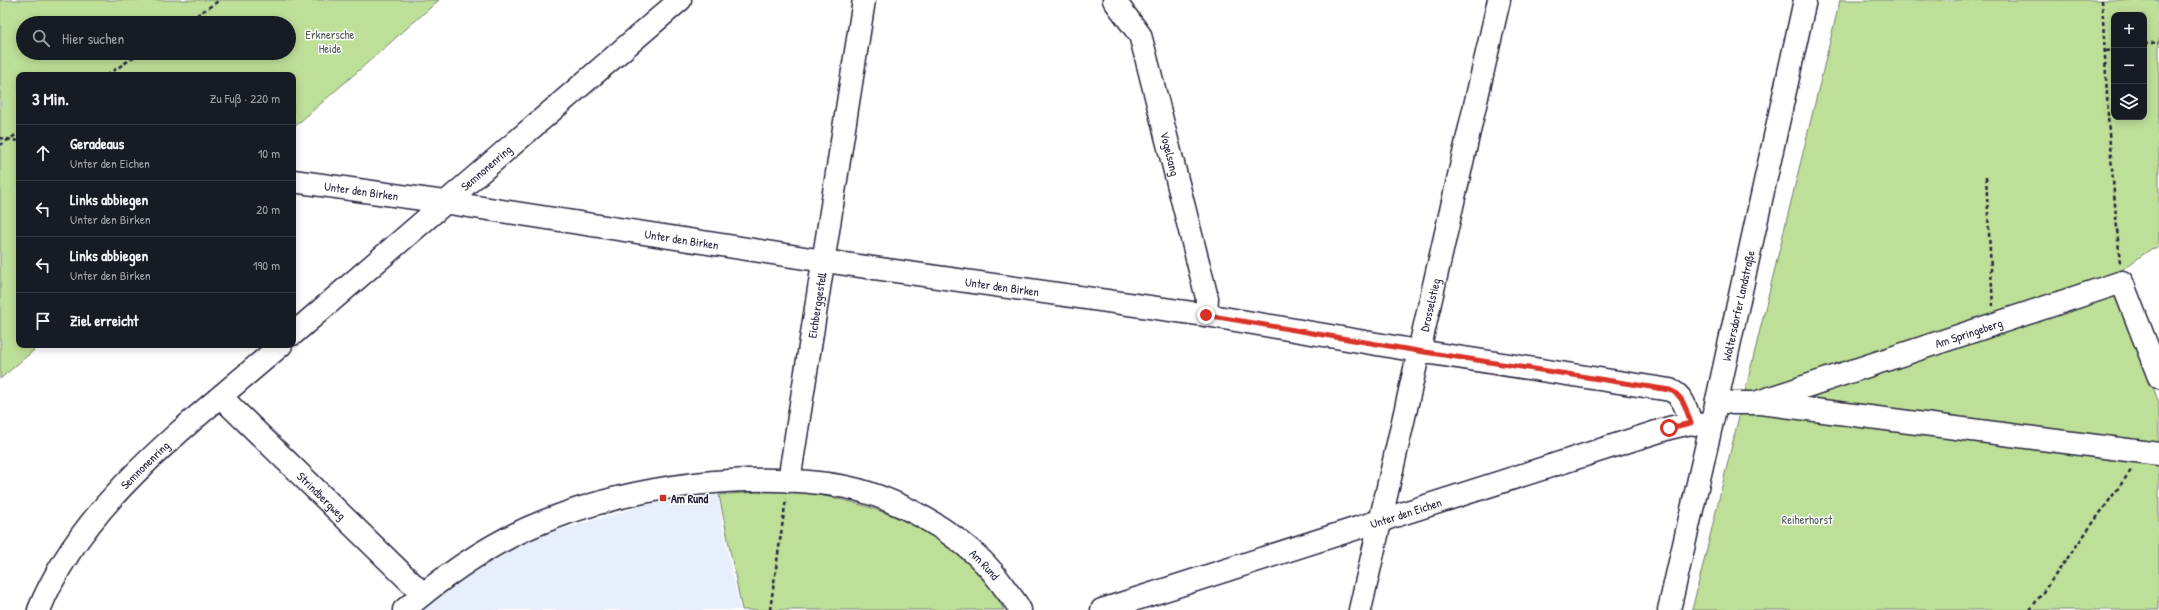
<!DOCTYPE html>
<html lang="de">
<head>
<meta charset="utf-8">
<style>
  body { margin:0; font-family:"Patrick Hand",sans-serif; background:#242831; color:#f1f3f6 }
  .controls { position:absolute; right:12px; top:12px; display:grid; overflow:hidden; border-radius:8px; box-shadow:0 2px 10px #0003 }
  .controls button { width:36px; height:36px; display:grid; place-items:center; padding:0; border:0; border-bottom:1px solid #363941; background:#171b24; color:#f1f3f6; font:20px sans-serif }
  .stop { position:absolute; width:12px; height:12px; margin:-9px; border:3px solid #d93025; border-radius:50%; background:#fff }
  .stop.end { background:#d93025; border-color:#fff; box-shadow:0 1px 4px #0008 }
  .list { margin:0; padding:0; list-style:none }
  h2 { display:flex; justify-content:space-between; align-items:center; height:52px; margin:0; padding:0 16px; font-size:17px }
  h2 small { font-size:13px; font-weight:400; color:#9ea1a6 }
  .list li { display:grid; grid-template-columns:26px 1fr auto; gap:12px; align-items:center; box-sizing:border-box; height:56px; padding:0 16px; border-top:1px solid #363941 }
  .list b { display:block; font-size:15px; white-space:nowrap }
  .list p { margin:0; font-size:13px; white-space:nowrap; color:#9ea1a6 }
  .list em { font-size:13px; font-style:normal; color:#9ea1a6 }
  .icon { flex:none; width:22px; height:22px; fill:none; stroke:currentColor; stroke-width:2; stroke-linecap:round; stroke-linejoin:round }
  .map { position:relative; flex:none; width:2159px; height:610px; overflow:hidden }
  .search { position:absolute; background:#171b24; box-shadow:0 2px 10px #0003; left:16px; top:16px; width:280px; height:44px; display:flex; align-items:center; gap:10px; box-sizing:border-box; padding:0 14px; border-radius:22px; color:#9ea1a6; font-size:15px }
  .panel { position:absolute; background:#171b24; box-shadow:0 2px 10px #0003; left:16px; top:72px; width:280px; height:276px; border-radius:8px }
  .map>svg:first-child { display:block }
  .built { fill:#e7eefc }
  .green { fill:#bedf98; stroke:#70806a; fill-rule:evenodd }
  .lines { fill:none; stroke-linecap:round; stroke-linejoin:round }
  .minor-casing { stroke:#22223b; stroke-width:25 }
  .major-casing { stroke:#22223b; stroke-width:25 }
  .path { stroke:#22223b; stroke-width:2.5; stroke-dasharray:4 3; stroke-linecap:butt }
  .minor { stroke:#fff; stroke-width:22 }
  .major { stroke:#fff; stroke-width:22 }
  .route { stroke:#d93025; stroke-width:5 }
  .poi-dot { fill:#c8321e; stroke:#fff; stroke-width:1.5 }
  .labels { text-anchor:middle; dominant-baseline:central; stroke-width:3; stroke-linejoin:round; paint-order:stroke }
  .park-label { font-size:12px; fill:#515b57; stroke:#fff }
  .street-label { font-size:12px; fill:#22223b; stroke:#fff }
  .poi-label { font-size:12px; font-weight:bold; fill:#22223b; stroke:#fff; text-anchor:start }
</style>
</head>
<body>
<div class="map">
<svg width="2159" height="610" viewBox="0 0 2159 610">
  <rect width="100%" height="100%" fill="#fff"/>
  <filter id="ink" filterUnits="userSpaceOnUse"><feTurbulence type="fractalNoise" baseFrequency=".025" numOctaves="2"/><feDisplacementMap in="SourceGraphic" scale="8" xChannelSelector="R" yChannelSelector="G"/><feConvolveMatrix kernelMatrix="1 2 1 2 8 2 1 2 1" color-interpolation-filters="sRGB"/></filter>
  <g filter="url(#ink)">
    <!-- built -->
    <polygon class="built" points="718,495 723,528 740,610 417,610 478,565 546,534 646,505 687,498"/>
    <!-- green -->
    <g class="green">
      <path d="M0,0H439L293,128V75H19V345H40L0,379ZM23,23H289V53H23Z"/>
      <path d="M1840,0H2159V247L2151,249L2112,277L2159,403V610H1692ZM2114,15H2144V117H2114Z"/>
      <path d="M779,490C864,497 963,530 1004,610H742L719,495Z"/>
    </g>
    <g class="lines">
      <defs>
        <g id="minor">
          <path id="s1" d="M1114,0L1140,35L1146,57L1207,298L1206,315"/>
          <path id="s2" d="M293,181L444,202L824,261L1206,315L1418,351L1670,390C1684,396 1686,409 1691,423"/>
          <path id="s3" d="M293,334C421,222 551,112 680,0"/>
          <path id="s4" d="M221,397L423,594"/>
          <path id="s5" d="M1717,400L1733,403H1755L2122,282L2159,377"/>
          <polyline points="1760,403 2159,454"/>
          <path id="s6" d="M789,481L864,0"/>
          <path id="s7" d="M39,610C83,500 194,421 281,345"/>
          <path id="s8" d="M404,610C446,574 493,541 545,521C633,486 752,469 846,487C879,494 913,510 941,528C968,546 988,563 1006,590C1011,596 1017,603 1020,610"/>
          <path id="s9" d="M1102,610L1669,428L1691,423L1705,426"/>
          <path id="s10" d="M1360,610L1499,0"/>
        </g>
        <g id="major">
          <path id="s11" d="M1669,610L1717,400L1805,0"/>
        </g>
      </defs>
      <!-- minor casing -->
      <use href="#minor" class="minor-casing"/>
      <!-- major casing -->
      <use href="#major" class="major-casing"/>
      <!-- path -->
      <g class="path">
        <polyline points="2102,0 2109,133 2120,264"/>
        <polyline points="185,23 220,0"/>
        <polyline points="2144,44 2159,42"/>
        <polyline points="2106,51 2114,50"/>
        <polyline points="107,75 140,53"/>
        <polyline points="0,138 19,141"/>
        <polyline points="0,145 19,133"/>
        <polyline points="1986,177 1993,306"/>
        <polyline points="770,610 786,499"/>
        <polyline points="2030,610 2132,469"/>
      </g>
      <!-- minor -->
      <use href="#minor" class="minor"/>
      <!-- major -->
      <use href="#major" class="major"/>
    </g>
  </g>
  <g class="lines" filter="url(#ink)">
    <!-- route -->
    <path class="route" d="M1206,315L1418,351L1670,390C1684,396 1686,410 1691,423L1669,428"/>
  </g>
  <!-- markers -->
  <rect class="poi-dot" x="659" y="494" width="8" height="8" rx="2"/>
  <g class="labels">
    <!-- park labels -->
    <g class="park-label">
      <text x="330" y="34">Erknersche<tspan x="330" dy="14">Heide</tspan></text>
      <text x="1807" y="519">Reiherhorst</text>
    </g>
    <!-- street labels -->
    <g class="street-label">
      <text stroke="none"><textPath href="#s1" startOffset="166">Vogelsang</textPath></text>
      <text stroke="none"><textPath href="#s3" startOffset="255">Semnonenring</textPath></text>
      <text stroke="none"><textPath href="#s2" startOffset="69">Unter den Birken</textPath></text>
      <text stroke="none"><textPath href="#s2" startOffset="393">Unter den Birken</textPath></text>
      <text stroke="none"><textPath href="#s2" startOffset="717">Unter den Birken</textPath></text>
      <text stroke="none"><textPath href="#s6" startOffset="178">Eichberggestell</textPath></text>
      <text stroke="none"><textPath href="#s10" startOffset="313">Drosselstieg</textPath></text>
      <text stroke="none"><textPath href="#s11" startOffset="312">Woltersdorfer Landstraße</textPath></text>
      <text stroke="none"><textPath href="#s5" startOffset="263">Am Springeberg</textPath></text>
      <text stroke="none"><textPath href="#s7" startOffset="181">Semnonenring</textPath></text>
      <text stroke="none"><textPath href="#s4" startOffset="141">Strindbergweg</textPath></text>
      <text stroke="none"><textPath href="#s9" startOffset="319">Unter den Eichen</textPath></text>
      <text stroke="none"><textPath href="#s8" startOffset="635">Am Rund</textPath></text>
    </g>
    <!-- poi labels -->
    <g class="poi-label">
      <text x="671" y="498">Am Rund</text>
    </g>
  </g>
</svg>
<div class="controls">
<button>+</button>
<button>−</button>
<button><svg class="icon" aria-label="layers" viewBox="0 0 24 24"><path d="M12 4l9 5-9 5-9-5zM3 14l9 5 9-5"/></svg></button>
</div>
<div class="stop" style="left:1669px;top:428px"></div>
<div class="stop end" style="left:1206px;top:315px"></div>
<div class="search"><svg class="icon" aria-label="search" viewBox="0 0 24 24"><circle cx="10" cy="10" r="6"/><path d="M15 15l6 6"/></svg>Hier suchen</div>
<section class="panel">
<h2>3 Min.<small>Zu Fuß · 220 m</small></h2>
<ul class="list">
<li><svg class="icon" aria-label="ahead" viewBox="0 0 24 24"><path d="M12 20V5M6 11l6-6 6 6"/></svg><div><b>Geradeaus</b><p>Unter den Eichen</p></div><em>10 m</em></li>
<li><svg class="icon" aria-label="left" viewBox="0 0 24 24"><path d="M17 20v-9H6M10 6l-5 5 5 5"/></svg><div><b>Links abbiegen</b><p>Unter den Birken</p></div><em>20 m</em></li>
<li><svg class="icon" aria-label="left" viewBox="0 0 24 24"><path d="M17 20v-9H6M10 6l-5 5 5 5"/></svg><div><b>Links abbiegen</b><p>Unter den Birken</p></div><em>190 m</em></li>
<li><svg class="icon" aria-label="arrive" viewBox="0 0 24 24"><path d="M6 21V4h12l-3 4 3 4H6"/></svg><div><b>Ziel erreicht</b></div></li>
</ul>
</section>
</div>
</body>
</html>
